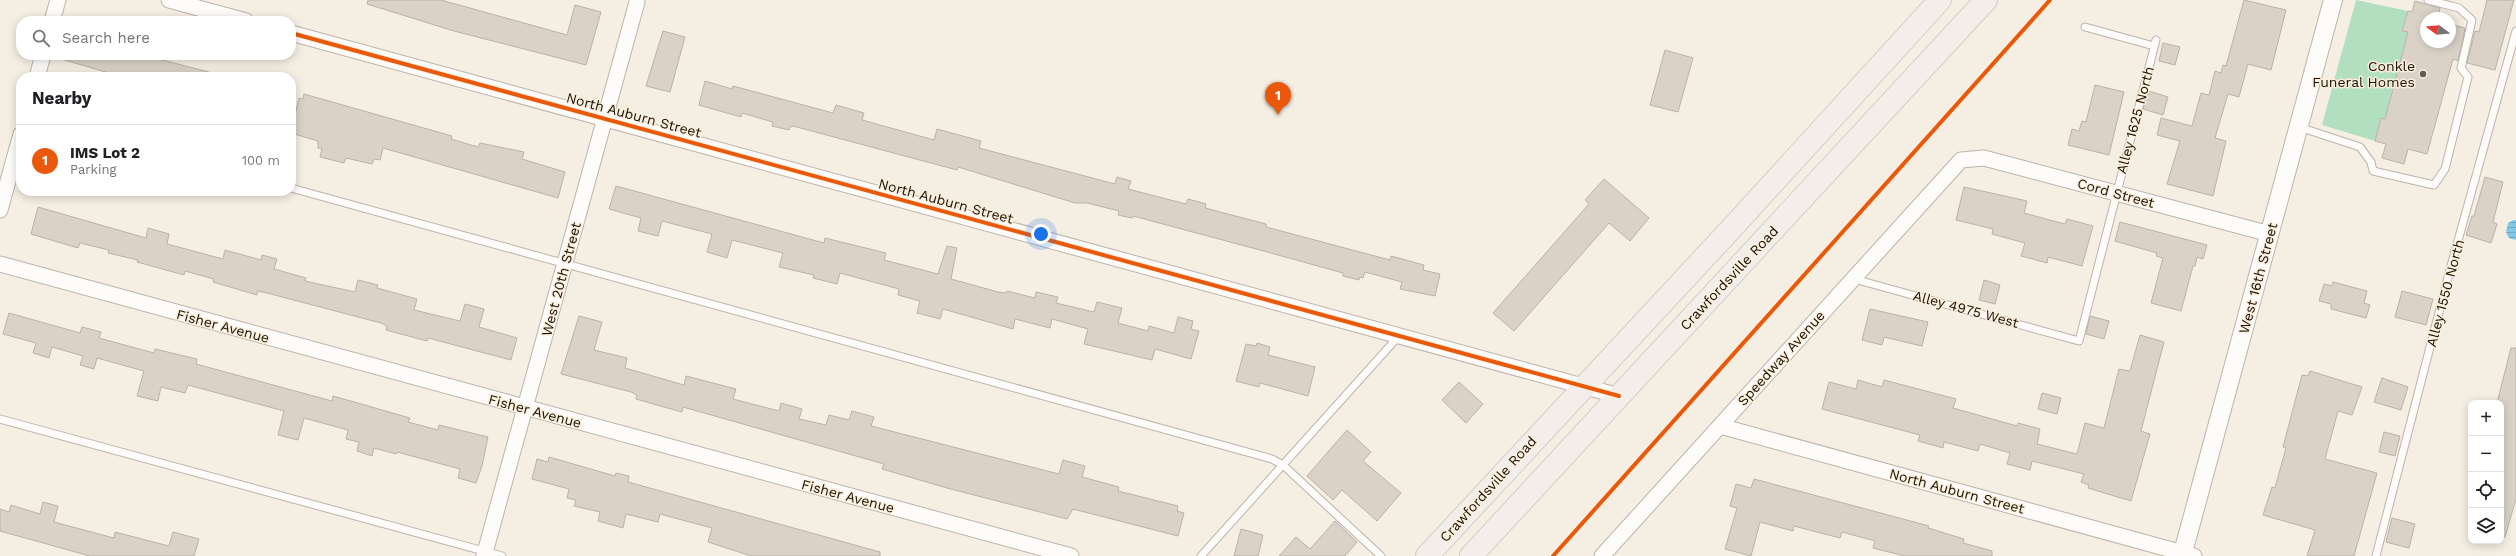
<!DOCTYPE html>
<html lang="en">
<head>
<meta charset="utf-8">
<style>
  body { margin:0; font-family:"Work Sans",sans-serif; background:#f2f2f2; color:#202124 }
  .controls { position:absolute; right:12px; bottom:12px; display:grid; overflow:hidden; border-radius:8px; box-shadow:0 2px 10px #0003 }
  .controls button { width:36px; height:36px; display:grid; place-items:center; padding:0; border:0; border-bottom:1px solid #e0e0e0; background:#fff; color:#202124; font:20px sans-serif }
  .compass { position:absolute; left:2420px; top:12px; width:36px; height:36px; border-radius:50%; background:#fff; box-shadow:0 2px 10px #0003; rotate:286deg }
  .you { position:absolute; left:1041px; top:234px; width:14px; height:14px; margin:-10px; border:3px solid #fff; border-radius:50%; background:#1a73e8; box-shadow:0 0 0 6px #1a73e833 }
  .badge { display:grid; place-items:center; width:26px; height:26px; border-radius:50%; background:#ea580c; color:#fff; font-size:13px; font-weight:700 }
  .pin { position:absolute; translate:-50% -33px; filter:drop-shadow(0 1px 2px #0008) }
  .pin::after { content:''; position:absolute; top:21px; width:14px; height:12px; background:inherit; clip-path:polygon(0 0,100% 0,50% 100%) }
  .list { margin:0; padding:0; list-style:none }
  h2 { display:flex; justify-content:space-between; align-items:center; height:52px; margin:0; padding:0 16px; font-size:17px }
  h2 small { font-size:13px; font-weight:400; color:#757577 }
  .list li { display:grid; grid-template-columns:26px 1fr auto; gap:12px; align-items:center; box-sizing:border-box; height:72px; padding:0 16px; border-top:1px solid #e0e0e0 }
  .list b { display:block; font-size:15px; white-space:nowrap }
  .list p { margin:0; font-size:13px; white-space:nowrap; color:#757577 }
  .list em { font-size:13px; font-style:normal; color:#757577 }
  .icon { flex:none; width:22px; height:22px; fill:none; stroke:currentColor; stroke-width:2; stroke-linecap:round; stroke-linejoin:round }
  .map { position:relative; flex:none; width:2516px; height:556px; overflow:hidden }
  .search { position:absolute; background:#fff; box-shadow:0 2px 10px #0003; left:16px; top:16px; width:280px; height:44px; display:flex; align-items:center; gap:10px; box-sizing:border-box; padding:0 14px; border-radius:16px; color:#757577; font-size:15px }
  .panel { position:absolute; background:#fff; box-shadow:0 2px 10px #0003; left:16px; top:72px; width:280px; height:124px; border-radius:16px }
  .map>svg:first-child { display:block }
  .grass { fill:#b3dfc1 }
  .water { fill:url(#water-rules) }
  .building { fill:#dad1c7; stroke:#bab2a8 }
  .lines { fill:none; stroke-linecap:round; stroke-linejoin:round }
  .service-casing { stroke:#bbb4aa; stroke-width:9 }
  .minor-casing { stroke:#bbb4aa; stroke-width:17 }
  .tertiary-casing { stroke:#bbb4aa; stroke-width:20 }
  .primary-casing { stroke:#d1cdc8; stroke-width:24 }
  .service { stroke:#fefcfb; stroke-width:7 }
  .minor { stroke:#fefcfb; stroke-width:15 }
  .tertiary { stroke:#fefcfb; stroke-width:18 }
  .primary { stroke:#f4eeea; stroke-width:22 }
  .cycleway-casing { stroke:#fcefdc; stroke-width:6 }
  .cycleway { stroke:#e8590c; stroke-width:4 }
  .poi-dot { fill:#655e53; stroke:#fcefdc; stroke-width:1.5 }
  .labels { text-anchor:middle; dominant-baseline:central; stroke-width:3; stroke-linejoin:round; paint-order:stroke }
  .poi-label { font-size:14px; fill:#171006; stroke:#fcefdc; text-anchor:end }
  .street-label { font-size:14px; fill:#171006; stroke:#fcefdc }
</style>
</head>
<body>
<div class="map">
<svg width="2516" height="556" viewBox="0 0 2516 556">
  <defs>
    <pattern id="water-rules" width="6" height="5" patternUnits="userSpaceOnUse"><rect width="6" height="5" fill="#80c8e4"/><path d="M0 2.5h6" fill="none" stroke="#6eabc2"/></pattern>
  </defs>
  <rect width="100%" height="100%" fill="#f5eee3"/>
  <!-- grass -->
  <polygon class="grass" points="2356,0 2408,11 2402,30 2408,32 2385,119 2381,118 2375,141 2322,125"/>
  <!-- water -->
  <polygon class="water" points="2514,220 2516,220 2516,240 2509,238 2506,232 2508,223"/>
  <!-- building -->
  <g class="building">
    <polygon points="368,0 441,0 567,35 575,5 601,12 586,65 454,31 367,4"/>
    <polygon points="2244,0 2286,10 2271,70 2248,64 2239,97 2228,94 2215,138 2226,141 2213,196 2167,184 2180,141 2157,135 2161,118 2192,126 2201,93 2209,95 2215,71 2221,73 2223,65 2226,66"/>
    <polygon points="2487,0 2514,0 2495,70 2467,63 2475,31 2479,32"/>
    <polygon points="2415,1 2440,8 2438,18 2426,18 2426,42 2450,42 2450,24 2465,28 2458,61 2453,59 2427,154 2408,149 2404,164 2382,158 2386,144 2375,141 2381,118 2385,119 2408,32 2402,31 2408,11 2412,12"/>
    <polygon points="663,31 685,37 670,92 646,86"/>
    <polygon points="2163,43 2180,47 2175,65 2159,61"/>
    <polygon points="1665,50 1693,58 1678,112 1650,105"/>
    <polygon points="62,55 143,55 209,72 209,77 123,77 61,59"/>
    <polygon points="705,81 732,89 733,86 833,113 836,105 864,113 862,120 934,140 937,129 981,141 979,148 1115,184 1117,177 1131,181 1128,189 1186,204 1188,199 1206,204 1205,208 1266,224 1266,227 1390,260 1391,256 1424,265 1423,270 1440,274 1435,296 1400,289 1402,282 1365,272 1363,278 1360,277 1359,280 1343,276 1343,273 1260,250 1133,216 1132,218 1118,215 1119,211 1087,203 1075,203 958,167 957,170 793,126 790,127 789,130 772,126 773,122 742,113 741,117 699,105"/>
    <polygon points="2095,85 2124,92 2109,155 2068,145 2072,129 2079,131 2082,121 2086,122"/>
    <polygon points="2149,91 2168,97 2163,115 2143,109"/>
    <polygon points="304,94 452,136 451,139 478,147 480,143 524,152 522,159 565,172 558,198 383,148 380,160 374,159 372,164 346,158 344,163 320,157 322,149 318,148 318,141 291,133 299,98 303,99"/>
    <polygon points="2485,177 2503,182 2493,222 2497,224 2491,243 2466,235 2472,216 2474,216"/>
    <polygon points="1604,179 1649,218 1630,241 1609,223 1514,331 1493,313 1589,204 1585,200"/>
    <polygon points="616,186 824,243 825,238 886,253 884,260 938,274 947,246 957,248 951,279 998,292 1006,293 1007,291 1035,298 1036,292 1058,297 1056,303 1094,312 1097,302 1122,308 1118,323 1148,331 1149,326 1174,333 1178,317 1193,321 1191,329 1199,331 1191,359 1155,349 1152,360 1084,344 1088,329 1052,319 1050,328 1015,319 1013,329 943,309 940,319 917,313 920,301 898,295 899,289 840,273 837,284 813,278 814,275 779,267 783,253 732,240 727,258 707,252 712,234 662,221 658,236 638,231 641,218 609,209"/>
    <polygon points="1964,187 2027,201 2024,213 2065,224 2067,219 2093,226 2082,266 2048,257 2047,263 2021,256 2025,243 1992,234 1993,229 1956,220"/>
    <polygon points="38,207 146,238 148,228 169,234 167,244 223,259 225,250 261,260 262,255 277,259 274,269 306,278 305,281 355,292 358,280 378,285 377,288 417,299 414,310 460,321 465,304 484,309 479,327 517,338 511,360 428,338 427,341 386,330 387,326 381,323 267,293 258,291 257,295 213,282 214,279 185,271 184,275 137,262 138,260 108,253 109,250 80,243 78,248 31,234"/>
    <polygon points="2120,222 2207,245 2203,259 2197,257 2195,266 2193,266 2181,311 2151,303 2163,258 2156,256 2157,253 2115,241"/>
    <polygon points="1984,280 2000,285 1995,304 1979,300"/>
    <polygon points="2333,282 2367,291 2364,303 2370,305 2366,318 2331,309 2331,304 2319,301 2324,284 2332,286"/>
    <polygon points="2402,291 2433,299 2426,325 2395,317"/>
    <polygon points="1870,309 1928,322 1922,346 1884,337 1882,345 1862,340"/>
    <polygon points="9,313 80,333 82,327 101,332 99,338 154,353 155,349 197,359 196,364 332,401 333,396 410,418 408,422 438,430 439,425 488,437 482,466 476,483 458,478 460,469 397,452 396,454 374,448 372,456 357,451 359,442 346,439 348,430 304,418 298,440 278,435 284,411 188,385 185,393 161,387 158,401 137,396 144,371 97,358 94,369 80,365 83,356 52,347 49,358 33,353 36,343 3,334"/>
    <polygon points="579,316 602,322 594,350 627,358 625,368 684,385 686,376 736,389 733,399 779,411 781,403 802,409 799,419 826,425 829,415 849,420 852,411 874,417 871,426 1059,474 1063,460 1085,466 1082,477 1119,487 1118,491 1178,506 1177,511 1184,513 1178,536 1073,509 1067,519 947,488 882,469 884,464 683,407 682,412 664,407 636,399 637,395 631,392 561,374"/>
    <polygon points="2090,316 2109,321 2104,339 2086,334"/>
    <polygon points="2140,335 2164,342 2141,431 2150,434 2131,501 2088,488 2089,485 2081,482 2084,474 2032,461 2030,470 2007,464 2010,453 1980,444 1978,451 1944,442 1943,448 1918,441 1920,435 1822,409 1829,382 1856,389 1858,380 1882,387 1884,380 1956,399 1953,408 2017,426 2018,423 2040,429 2037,444 2077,454 2085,423 2104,428 2119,369 2130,371"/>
    <polygon points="1257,343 1270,347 1268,355 1315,367 1308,396 1260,383 1259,387 1236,381 1246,344 1256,346"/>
    <polygon points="2511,348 2516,348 2516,499 2505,537 2501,537 2501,403 2497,403"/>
    <polygon points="2310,371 2362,387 2352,415 2338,411 2325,459 2377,473 2354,556 2307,556 2315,530 2263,515 2272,487 2275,488 2286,448 2283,447 2302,375 2308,376"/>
    <polygon points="2382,378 2408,387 2401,410 2374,402"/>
    <polygon points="1459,382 1483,404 1466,423 1442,400"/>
    <polygon points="2042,393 2061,398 2057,414 2038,409"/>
    <polygon points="1347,430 1371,452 1363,461 1401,493 1377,521 1342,490 1333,500 1307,476"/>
    <polygon points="2384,432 2400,436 2395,456 2379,452"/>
    <polygon points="549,457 615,476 616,473 629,476 628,482 880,552 880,556 751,556 708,542 712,528 660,514 658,522 626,514 623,528 598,521 600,512 574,506 576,500 567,498 569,489 532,479 537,459 548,462"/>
    <polygon points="1754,479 1929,526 1928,528 1964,539 1963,543 1992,551 1992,556 1905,556 1873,548 1875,541 1842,532 1840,538 1794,526 1793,531 1760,522 1751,556 1725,549 1737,508 1730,506 1736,484 1751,488"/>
    <polygon points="43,502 58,506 54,522 114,538 115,532 169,546 173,532 199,539 194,556 90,556 0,531 0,509 9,512 11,505 40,514"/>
    <polygon points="2392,518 2415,524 2409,548 2386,542"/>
    <polygon points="1335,521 1357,542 1345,556 1279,556 1296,537 1310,549"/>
    <polygon points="1241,529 1263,535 1258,556 1234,556"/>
  </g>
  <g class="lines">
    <defs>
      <g id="service">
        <polyline points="2085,27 2154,46"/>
        <polyline points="2299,127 2360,147 2371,162 2373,171 2434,185 2445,169 2468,77 2461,68 2472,20 2459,8 2428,0"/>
        <polyline points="291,188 1272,459 1283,465 1381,556"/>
        <polyline points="1854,279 2079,341 2156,40"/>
        <polyline points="0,419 502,556"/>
        <polyline points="1201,556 1398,337"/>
        <polyline points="2376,556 2451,266 2516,31"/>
      </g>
      <g id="minor">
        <polyline points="169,0 246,21"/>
        <polyline points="52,21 58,0"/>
        <polyline points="291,33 1619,396"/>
        <polyline points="37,77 43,55"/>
        <polyline points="0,210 21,134"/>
        <polyline points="0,264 1071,556"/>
        <polyline points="1720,426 2194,556"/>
        <polyline points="484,556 637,2"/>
        <polyline points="1602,556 1961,160 1984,158 2270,234"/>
      </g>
      <polyline id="tertiary" points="2182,556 2333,0"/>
      <g id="primary">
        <polyline points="1427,556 1730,230 1940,0"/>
        <polyline points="1471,556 1986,0"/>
      </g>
    </defs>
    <!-- service casing -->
    <use href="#service" class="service-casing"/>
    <!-- minor casing -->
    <use href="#minor" class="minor-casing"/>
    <!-- tertiary casing -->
    <use href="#tertiary" class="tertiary-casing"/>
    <!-- primary casing -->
    <use href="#primary" class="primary-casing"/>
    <!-- service -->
    <use href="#service" class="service"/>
    <!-- minor -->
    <use href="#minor" class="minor"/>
    <!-- tertiary -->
    <use href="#tertiary" class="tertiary"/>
    <!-- primary -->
    <use href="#primary" class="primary"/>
    <defs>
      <g id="cycleway">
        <polyline points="291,33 1619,396"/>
        <polyline points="1553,556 2050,0"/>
      </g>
    </defs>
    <!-- cycleway casing -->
    <use href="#cycleway" class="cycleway-casing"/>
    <!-- cycleway -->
    <use href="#cycleway" class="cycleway"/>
  </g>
  <!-- markers -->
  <circle class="poi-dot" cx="2423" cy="74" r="4"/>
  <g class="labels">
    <!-- poi labels -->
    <g class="poi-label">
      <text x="2415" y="66">Conkle<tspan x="2415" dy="16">Funeral Homes</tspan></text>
    </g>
    <!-- street labels -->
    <g class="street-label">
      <text transform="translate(634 115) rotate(15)">North Auburn Street</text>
      <text transform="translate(2135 120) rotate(-75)">Alley 1625 North</text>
      <text transform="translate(2116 193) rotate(15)">Cord Street</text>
      <text transform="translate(946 201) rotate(15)">North Auburn Street</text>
      <text transform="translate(1729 278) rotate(-47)">Crawfordsville Road</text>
      <text transform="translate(2258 278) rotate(-75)">West 16th Street</text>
      <text transform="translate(561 279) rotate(-75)">West 20th Street</text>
      <text transform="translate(2445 293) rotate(-75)">Alley 1550 North</text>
      <text transform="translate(1966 309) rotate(15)">Alley 4975 West</text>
      <text transform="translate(223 326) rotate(15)">Fisher Avenue</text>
      <text transform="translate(1781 358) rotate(-48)">Speedway Avenue</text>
      <text transform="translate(535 411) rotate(15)">Fisher Avenue</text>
      <text transform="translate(1488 489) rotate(-48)">Crawfordsville Road</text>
      <text transform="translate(1957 491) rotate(15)">North Auburn Street</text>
      <text transform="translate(848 496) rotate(15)">Fisher Avenue</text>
    </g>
  </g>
</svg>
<div class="controls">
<button>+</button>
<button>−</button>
<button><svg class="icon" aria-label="locate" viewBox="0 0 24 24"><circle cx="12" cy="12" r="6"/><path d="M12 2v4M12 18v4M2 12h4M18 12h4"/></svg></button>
<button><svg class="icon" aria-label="layers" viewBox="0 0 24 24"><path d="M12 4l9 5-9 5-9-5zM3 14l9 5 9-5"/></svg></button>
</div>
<svg class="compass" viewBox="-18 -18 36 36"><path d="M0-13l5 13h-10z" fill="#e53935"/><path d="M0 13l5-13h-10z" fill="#757577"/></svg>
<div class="you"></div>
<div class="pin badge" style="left:1278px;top:115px">1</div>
<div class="search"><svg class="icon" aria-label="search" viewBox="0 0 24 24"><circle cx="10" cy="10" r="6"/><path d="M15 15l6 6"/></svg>Search here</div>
<section class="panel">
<h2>Nearby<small></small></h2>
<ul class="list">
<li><span class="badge">1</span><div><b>IMS Lot 2</b><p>Parking</p></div><em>100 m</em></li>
</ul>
</section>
</div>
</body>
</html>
